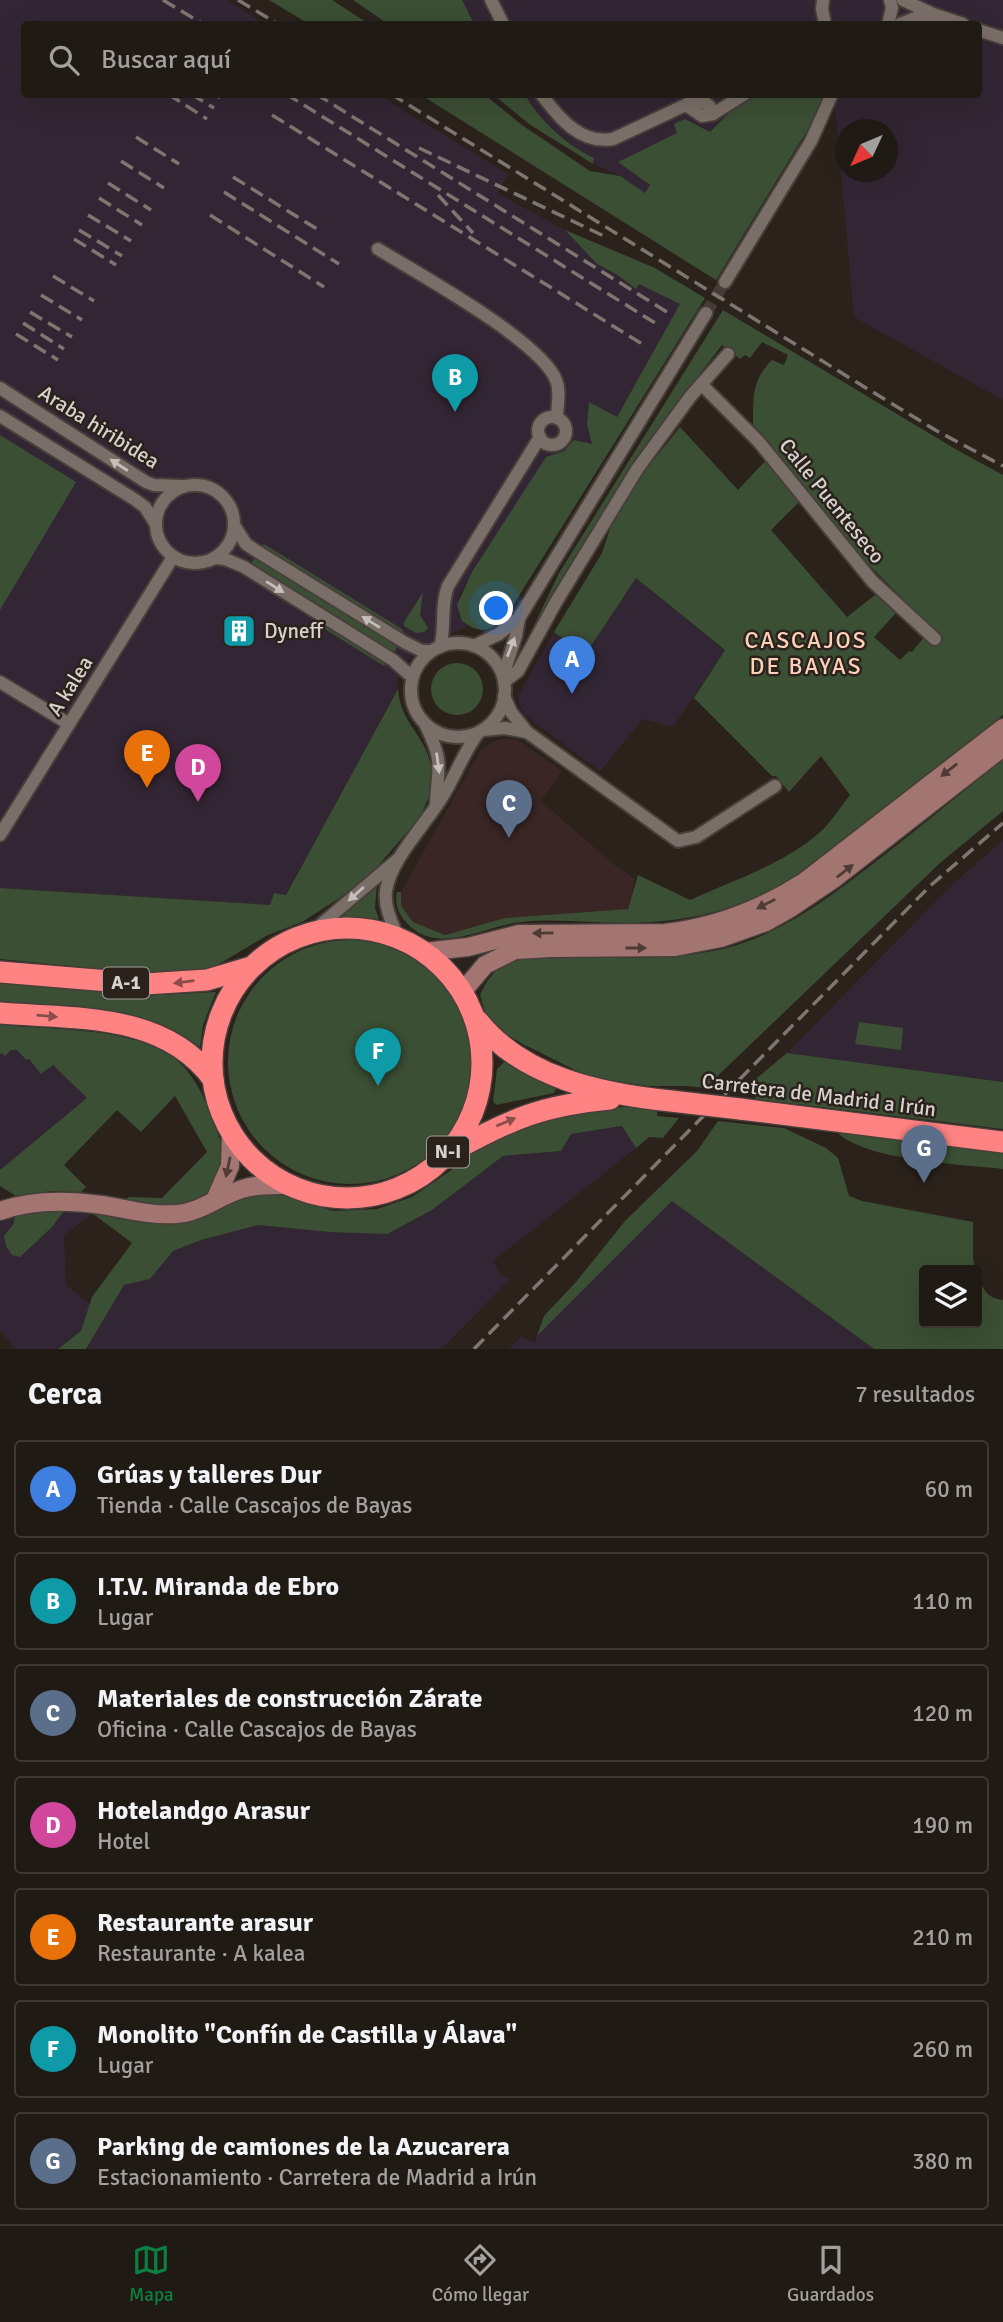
<!DOCTYPE html>
<html lang="es">
<head>
<meta charset="utf-8">
<style>
  body { margin:0; font-family:Signika,sans-serif; background:#2d2722; color:#f1f3f6 }
  .controls { position:absolute; right:21px; bottom:21px; display:grid; overflow:hidden; border-radius:7px; box-shadow:0 7px 28px #0002 }
  .controls button { width:63px; height:63px; display:grid; place-items:center; padding:0; border:0; border-bottom:2px solid #3d3834; background:#201a15; color:#f1f3f6; font:35px sans-serif }
  .compass { position:absolute; left:835px; top:119px; width:63px; height:63px; border-radius:50%; background:#201a15; box-shadow:0 7px 28px #0002; rotate:226deg }
  .you { position:absolute; left:497px; top:609px; width:24px; height:24px; margin:-18px; border:5px solid #fff; border-radius:50%; background:#1a73e8; box-shadow:0 0 0 10px #1a73e833 }
  .badge { display:grid; place-items:center; width:46px; height:46px; border-radius:50%; background:#0b8043; color:#fff; font-size:23px; font-weight:700 }
  .pin { position:absolute; translate:-50% -58px; filter:drop-shadow(0 2px 4px #0008) }
  .pin::after { content:''; position:absolute; top:37px; width:24px; height:21px; background:inherit; clip-path:polygon(0 0,100% 0,50% 100%) }
  .list { margin:0; padding:0; list-style:none }
  h2 { display:flex; justify-content:space-between; align-items:center; height:91px; margin:0; padding:0 28px; font-size:30px }
  h2 small { font-size:23px; font-weight:400; color:#a2a1a0 }
  .list li { display:grid; grid-template-columns:46px 1fr auto; gap:21px; align-items:center; box-sizing:border-box; height:98px; margin:0 14px 14px; padding:0 14px; border:2px solid #3d3834; border-radius:7px }
  .list b { display:block; font-size:26px; white-space:nowrap }
  .list p { margin:0; font-size:23px; white-space:nowrap; color:#a2a1a0 }
  .list em { font-size:23px; font-style:normal; color:#a2a1a0 }
  .icon { flex:none; width:38px; height:38px; fill:none; stroke:currentColor; stroke-width:2; stroke-linecap:round; stroke-linejoin:round }
  .map { position:relative; flex:none; width:1003px; height:1349px; overflow:hidden }
  .search { position:absolute; background:#201a15; box-shadow:0 7px 28px #0002; left:21px; right:21px; top:21px; height:77px; display:flex; align-items:center; gap:18px; box-sizing:border-box; padding:0 24px; border-radius:7px; color:#a2a1a0; font-size:26px }
  .sheet { height:875px; background:#201a15 }
  nav { display:flex; justify-content:space-around; align-items:center; box-sizing:border-box; height:98px; border-top:2px solid #3d3834; background:#201a15; font-size:19px; color:#a2a1a0 }
  nav a { display:grid; justify-items:center; gap:4px }
  nav .on { color:#0b8043 }
  .map>svg:first-child { display:block }
  .commercial { fill:#392625 }
  .industrial { fill:#332634; fill-rule:evenodd }
  .green { fill:#3b4f34 }
  .lines { fill:none; stroke-linecap:round; stroke-linejoin:round }
  .street-tunnel { stroke:#453c37; stroke-width:12; stroke-dasharray:12 6; stroke-linecap:butt }
  .street-casing { stroke:#463f3a; stroke-width:16 }
  .secondary-casing { stroke:#463f3a; stroke-width:21 }
  .highway-casing { stroke:#463f3a; stroke-width:24 }
  .street { stroke:#7a6f68; stroke-width:12 }
  .secondary { stroke:#a27570; stroke-width:18 }
  .highway { stroke:#ff8383; stroke-width:21 }
  .rail { stroke:#7e7671; stroke-width:3.5; stroke-dasharray:14 7; stroke-linecap:butt }
  .highway-bridge-casing { stroke:#463f3a; stroke-width:24; stroke-linecap:butt }
  .highway-bridge { stroke:#ff8383; stroke-width:21 }
  .oneway { fill:#c5beba }
  .oneway2 { fill:#4f3b35 }
  .oneway3 { fill:#8a4e4a }
  .labels { text-anchor:middle; dominant-baseline:central; stroke-width:5; stroke-linejoin:round; paint-order:stroke }
  .shield { fill:#2b221c; stroke:#a49d99; stroke-width:2 }
  .shield-label { font-size:19px; font-weight:bold; fill:#d8d2ce }
  .street-label { font-size:21px; fill:#d8d2ce; stroke:#2b221c }
  .poi-label { font-size:21px; fill:#d8d2ce; stroke:#2b221c; text-anchor:start }
  .neighbourhood-label { font-size:23px; letter-spacing:2px; fill:#fed0ba; stroke:#2b221c }
</style>
</head>
<body>
<div class="map">
<svg width="1003" height="1349" viewBox="0 0 1003 1349">
  <rect width="100%" height="100%" fill="#2b221c"/>
  <!-- commercial -->
  <polygon class="commercial" points="503,739 513,739 521,742 562,771 541,801 612,863 635,879 628,909 505,918 445,935 413,922 404,913 401,906 401,892 480,751 496,740"/>
  <!-- industrial -->
  <g class="industrial">
    <polygon points="0,0 226,0 266,24 24,24 24,94 379,95 508,174 497,193 565,230 597,264 616,274 636,289 639,284 681,304 617,417 587,425 592,444 574,440 564,451 546,457 459,595 462,621 468,626 428,644 418,642 397,680 398,689 285,896 275,894 270,905 0,888"/>
    <path d="M385,0H1003V400L854,317L834,95L978,94V24H418ZM846,130H888V172H846Z"/>
    <polygon points="525,95 755,95 730,112 710,132 678,133 619,162 650,186 645,193 620,176 593,164 594,158 579,151 545,122"/>
    <polygon points="636,578 725,651 673,727 643,719 600,771 526,716 519,705 518,696 554,632 585,655"/>
    <polygon points="1003,840 1003,1082 787,1053 950,887"/>
    <polygon points="11,1050 18,1050 25,1060 28,1058 53,1064 87,1098 0,1170 0,1054"/>
    <polygon points="623,1126 636,1148 493,1261 500,1274 510,1279 442,1349 86,1349 124,1285 150,1279 173,1251 201,1240 258,1225 329,1232 432,1210 503,1156 561,1151 570,1134"/>
    <polygon points="672,1201 874,1349 509,1349 521,1337 535,1343 537,1336"/>
    <polygon points="63,1209 92,1213 64,1236 66,1285 90,1304 81,1331 58,1349 15,1349 0,1329 0,1223 16,1214 13,1225"/>
  </g>
  <!-- green -->
  <g class="green">
    <polygon points="269,0 332,0 369,24 309,24"/>
    <polygon points="353,0 462,0 474,24 388,24"/>
    <polygon points="421,95 485,95 522,125 590,171 620,176 645,193 650,185 618,162 677,133 674,124 685,119 710,132 730,112 755,95 824,95 808,129 716,280"/>
    <path d="M494,95H525C541,121 566,145 594,158L593,164L529,124Z"/>
    <path d="M565,230L655,268L705,298L510,610C496,630 483,637 462,621L457,605L472,572L546,457L564,451L574,440L592,444L587,425L589,402L617,417L680,304L639,284L636,289L616,274L597,264Z"/>
    <path d="M723,310L957,450L1003,475V715L791,879C739,909 694,921 633,923C596,924 558,918 521,922C484,926 435,958 405,921C397,911 395,904 397,892H401V906L413,922L445,935L505,918L628,909L638,875L690,900C734,880 782,865 819,833C831,823 840,807 850,795L821,756L789,792L776,776H772L694,698L725,650L636,578L585,655L554,632L602,553L613,520L641,476L680,427L738,490L768,458L801,500L771,530L847,617L875,595L881,596L898,611L874,637L900,660L909,651L912,652L924,637L937,633L867,563L753,424C753,397 752,380 772,360L784,365L788,355L762,342L750,358L745,355L740,359L722,345L662,424L581,549L529,636L559,573Z"/>
    <polygon points="0,435 76,482 0,610"/>
    <polygon points="264,544 402,629 405,635 261,546"/>
    <polygon points="255,557 398,646 394,652 251,564"/>
    <polygon points="423,592 420,615 428,628 424,632 416,633 404,626 404,622"/>
    <polygon points="317,622 386,663 384,666 315,623"/>
    <circle cx="457" cy="689" r="26"/>
    <path d="M398,689C401,732 440,741 429,788L432,790L420,817L371,874L338,899L302,922L268,935L214,967L179,974L141,973L0,959V888L270,905L274,893L286,895Z"/>
    <path d="M1003,759V811L940,863L705,1088L687,1086H647L589,1077L523,1044L494,1027L486,1015L480,995C486,982 493,970 507,964C534,953 568,957 597,957C636,958 674,958 713,951C776,940 834,894 883,856C924,824 963,792 1003,759Z"/>
    <polygon points="377,883 375,908 379,919 338,917"/>
    <circle cx="350" cy="1062" r="122"/>
    <path d="M0,982L156,995L216,992L203,1025L200,1047C190,1040 179,1032 167,1027C116,1006 55,1008 0,1004Z"/>
    <polygon points="859,1022 903,1028 901,1050 855,1044"/>
    <path d="M0,1025C52,1030 123,1027 168,1054C189,1066 203,1093 211,1115C216,1130 226,1150 224,1166C223,1175 217,1183 211,1189C185,1214 157,1205 125,1200L129,1197L162,1198L207,1152L175,1096L141,1132L117,1110L64,1165L86,1187L81,1192L52,1191L16,1196L0,1186V1170L87,1098L53,1065L41,1074L29,1059L26,1060L17,1050H11L5,1056L2,1053L0,1054Z"/>
    <polygon points="787,1053 1003,1082 1003,1129 756,1099 755,1095 739,1093"/>
    <polygon points="504,1062 557,1086 554,1093 496,1105 493,1101 497,1069"/>
    <polygon points="629,1107 657,1110 657,1116 679,1118 663,1138 649,1137 636,1148 622,1126 571,1134 561,1151 503,1156 432,1210 387,1234 329,1232 258,1225 201,1240 173,1251 150,1279 124,1285 86,1349 58,1349 81,1331 92,1297 132,1243 92,1213 160,1221 196,1219 219,1209 244,1193 265,1189 333,1211 377,1209 412,1197 450,1171 477,1147 513,1128 582,1108"/>
    <path d="M718,1121L784,1128L826,1148L838,1158L849,1196L862,1201L973,1222V1259L976,1270H924V1323H977V1271C982,1287 985,1298 1003,1300V1349H874L672,1201L537,1336L544,1316L576,1282L625,1221L697,1151Z"/>
    <path d="M837,1132L1003,1152V1169C962,1164 865,1161 837,1132Z"/>
    <polygon points="37,1209 63,1209 63,1212 53,1226 20,1257 12,1255 6,1246 4,1236 13,1225 16,1214"/>
  </g>
  <g class="lines">
    <!-- street-tunnel -->
    <polyline class="street-tunnel" points="706,313 725,282"/>
    <defs>
      <g id="street">
        <polyline points="491,0 503,24"/>
        <polyline points="823,0 822,9 825,24"/>
        <polyline points="903,0 933,14 963,24"/>
        <polyline points="888,24 892,8 890,0"/>
        <polyline points="900,24 915,18 933,15"/>
        <polyline points="978,30 1003,38"/>
        <path d="M541,94C559,118 581,145 613,139L694,101C703,100 712,105 713,114L702,116L686,105"/>
        <polyline points="713,114 745,94"/>
        <path d="M378,249C417,273 541,341 556,380C561,392 557,405 557,418"/>
        <polyline points="725,282 811,141 832,94"/>
        <polyline points="701,384 759,442 872,581 935,639"/>
        <polyline points="0,388 146,482 154,485 181,486"/>
        <polyline points="0,416 134,499 145,507 155,523"/>
        <circle cx="552" cy="431" r="14"/>
        <circle cx="195" cy="524" r="39"/>
        <polyline points="234,525 246,544 255,550 404,642 422,651 432,651"/>
        <polyline points="215,558 225,559 244,567 393,660 412,677"/>
        <circle cx="458" cy="690" r="47"/>
        <polyline points="474,646 499,634 519,618"/>
        <path d="M440,647C446,626 440,606 448,586L540,437"/>
        <polyline points="503,676 516,636 519,618 706,313"/>
        <polyline points="0,682 69,724"/>
        <polyline points="504,682 518,671 556,602 638,468 690,397 728,354"/>
        <polyline points="504,696 511,712 527,732 678,841 696,837 775,786"/>
        <path d="M426,726C444,763 438,765 436,803"/>
        <polyline points="483,730 505,728 527,732"/>
        <polyline points="0,835 173,557"/>
        <polyline points="312,932 398,859"/>
        <path d="M398,937C392,923 384,907 386,891C391,858 427,823 444,794C456,774 464,752 478,733"/>
      </g>
      <g id="secondary">
        <path d="M424,952L468,947L519,934L665,933C716,927 760,910 804,882L1003,728"/>
        <polyline points="462,992 485,965 515,950 551,948 675,947 721,938 766,922 789,909 835,878 1003,747"/>
        <polyline points="215,1200 230,1166 231,1131"/>
        <path d="M0,1211C33,1199 68,1200 102,1205C127,1209 151,1216 177,1214C201,1212 219,1196 242,1189C257,1184 274,1185 290,1185"/>
      </g>
      <g id="highway">
        <circle cx="347" cy="1063" r="135"/>
        <polyline points="0,972 145,984 207,980 251,967"/>
        <path d="M0,1013C75,1019 164,1012 213,1079"/>
        <path d="M478,1021C523,1078 602,1094 671,1101"/>
        <polyline points="740,1109 1003,1142"/>
        <path d="M453,1151C510,1119 544,1105 610,1099"/>
      </g>
    </defs>
    <!-- street casing -->
    <use href="#street" class="street-casing"/>
    <!-- secondary casing -->
    <use href="#secondary" class="secondary-casing"/>
    <!-- highway casing -->
    <use href="#highway" class="highway-casing"/>
    <!-- street -->
    <use href="#street" class="street"/>
    <!-- secondary -->
    <use href="#secondary" class="secondary"/>
    <!-- highway -->
    <use href="#highway" class="highway"/>
    <!-- rail -->
    <g class="rail">
      <polyline points="163,0 203,24"/>
      <polyline points="238,0 278,24"/>
      <polyline points="168,94 207,119"/>
      <polyline points="191,94 214,108"/>
      <polyline points="215,94 220,98"/>
      <polyline points="286,94 660,326"/>
      <polyline points="316,94 667,312"/>
      <polyline points="391,94 866,388 937,431 1003,466"/>
      <polyline points="272,115 647,347"/>
      <polyline points="136,137 179,164"/>
      <polyline points="419,148 606,237"/>
      <polyline points="121,161 164,188"/>
      <polyline points="233,177 317,229"/>
      <polyline points="108,183 151,210"/>
      <polyline points="224,192 339,264"/>
      <polyline points="438,195 473,233"/>
      <polyline points="99,198 142,225"/>
      <polyline points="88,215 131,241"/>
      <polyline points="210,215 324,287"/>
      <polyline points="79,230 122,256"/>
      <polyline points="74,239 116,265"/>
      <polyline points="53,276 94,301"/>
      <polyline points="41,295 82,320"/>
      <polyline points="30,312 72,337"/>
      <polyline points="23,323 64,349"/>
      <polyline points="16,334 58,360"/>
      <polyline points="474,1349 930,886 1003,823"/>
    </g>
    <defs>
      <polyline id="highway-bridge" points="671,1101 740,1109"/>
    </defs>
    <!-- highway-bridge casing -->
    <use href="#highway-bridge" class="highway-bridge-casing"/>
    <!-- highway-bridge -->
    <use href="#highway-bridge" class="highway-bridge"/>
  </g>
  <!-- one-way arrows -->
  <defs><path id="oneway-solid" d="M-6-.8H1V-3.2L6.5 0L1 3.2V.8H-6Z" transform="scale(1.75)"/></defs>
  <g class="oneway">
    <use href="#oneway-solid" transform="translate(119 465) rotate(-147)"/>
    <use href="#oneway-solid" transform="translate(275 587) rotate(32)"/>
    <use href="#oneway-solid" transform="translate(371 622) rotate(-148)"/>
    <use href="#oneway-solid" transform="translate(511 647) rotate(-69)"/>
    <use href="#oneway-solid" transform="translate(438 763) rotate(82)"/>
    <use href="#oneway-solid" transform="translate(356 894) rotate(138)"/>
  </g>
  <g class="oneway2">
    <use href="#oneway-solid" transform="translate(949 770) rotate(142)"/>
    <use href="#oneway-solid" transform="translate(845 871) rotate(-38)"/>
    <use href="#oneway-solid" transform="translate(766 904) rotate(153)"/>
    <use href="#oneway-solid" transform="translate(543 933) rotate(179)"/>
    <use href="#oneway-solid" transform="translate(636 948)"/>
    <use href="#oneway-solid" transform="translate(228 1167) rotate(102)"/>
  </g>
  <g class="oneway3">
    <use href="#oneway-solid" transform="translate(184 982) rotate(173)"/>
    <use href="#oneway-solid" transform="translate(47 1016) rotate(5)"/>
    <use href="#oneway-solid" transform="translate(506 1122) rotate(-23)"/>
  </g>
  <!-- icons -->
  <defs>
    <symbol id="building-square" viewBox="-11 -11 22 22"><rect x="-9" y="-9" width="18" height="18" rx="4" fill="#0f9aa8" stroke="#2b221c"/><path d="M-4-6H4V6H1V3H-1V6H-4ZM-2.5-4.3h1.7v1.8h-1.7ZM.8-4.3h1.7v1.8H.8ZM-2.5-1h1.7V.8h-1.7ZM.8-1h1.7V.8H.8Z" fill="#fff"/></symbol>
  </defs>
  <g fill-rule="evenodd">
    <use href="#building-square" x="220" y="612" width="38" height="38"/>
  </g>
  <g class="labels">
    <!-- shield labels -->
    <g class="shield">
      <rect x="103" y="967.5" width="46" height="31" rx="5"/>
      <rect x="427" y="1136.5" width="42" height="31" rx="5"/>
    </g>
    <g class="shield-label">
      <text x="126" y="983">A-1</text>
      <text x="448" y="1152">N-I</text>
    </g>
    <!-- street labels -->
    <g class="street-label">
      <text transform="translate(99 427) rotate(32)">Araba hiribidea</text>
      <text transform="translate(832 501) rotate(51)">Calle Puenteseco</text>
      <text transform="translate(70 686) rotate(-58)">A kalea</text>
      <text transform="translate(819 1095) rotate(7)">Carretera de Madrid a Irún</text>
    </g>
    <!-- poi labels -->
    <g class="poi-label">
      <text x="264" y="631">Dyneff</text>
    </g>
    <!-- neighbourhood labels -->
    <g class="neighbourhood-label">
      <text x="806" y="640">CASCAJOS<tspan x="806" dy="26">DE BAYAS</tspan></text>
    </g>
  </g>
</svg>
<div class="controls">
<button><svg class="icon" aria-label="layers" viewBox="0 0 24 24"><path d="M12 4l9 5-9 5-9-5zM3 14l9 5 9-5"/></svg></button>
</div>
<svg class="compass" viewBox="-18 -18 36 36"><path d="M0-13l5 13h-10z" fill="#e53935"/><path d="M0 13l5-13h-10z" fill="#a2a1a0"/></svg>
<div class="you"></div>
<div class="pin badge" style="left:572px;top:694px;background:#3f7fe0">A</div>
<div class="pin badge" style="left:455px;top:412px;background:#0f9aa8">B</div>
<div class="pin badge" style="left:509px;top:838px;background:#5c6f8a">C</div>
<div class="pin badge" style="left:198px;top:802px;background:#d1479c">D</div>
<div class="pin badge" style="left:147px;top:788px;background:#e8710a">E</div>
<div class="pin badge" style="left:378px;top:1086px;background:#0f9aa8">F</div>
<div class="pin badge" style="left:924px;top:1183px;background:#5c6f8a">G</div>
<div class="search"><svg class="icon" aria-label="search" viewBox="0 0 24 24"><circle cx="10" cy="10" r="6"/><path d="M15 15l6 6"/></svg>Buscar aquí</div>
</div>
<section class="sheet">
<h2>Cerca<small>7 resultados</small></h2>
<ul class="list">
<li><span class="badge" style="background:#3f7fe0">A</span><div><b>Grúas y talleres Dur</b><p>Tienda · Calle Cascajos de Bayas</p></div><em>60 m</em></li>
<li><span class="badge" style="background:#0f9aa8">B</span><div><b>I.T.V. Miranda de Ebro</b><p>Lugar</p></div><em>110 m</em></li>
<li><span class="badge" style="background:#5c6f8a">C</span><div><b>Materiales de construcción Zárate</b><p>Oficina · Calle Cascajos de Bayas</p></div><em>120 m</em></li>
<li><span class="badge" style="background:#d1479c">D</span><div><b>Hotelandgo Arasur</b><p>Hotel</p></div><em>190 m</em></li>
<li><span class="badge" style="background:#e8710a">E</span><div><b>Restaurante arasur</b><p>Restaurante · A kalea</p></div><em>210 m</em></li>
<li><span class="badge" style="background:#0f9aa8">F</span><div><b>Monolito &quot;Confín de Castilla y Álava&quot;</b><p>Lugar</p></div><em>260 m</em></li>
<li><span class="badge" style="background:#5c6f8a">G</span><div><b>Parking de camiones de la Azucarera</b><p>Estacionamiento · Carretera de Madrid a Irún</p></div><em>380 m</em></li>
</ul>
</section>
<nav>
<a class="on"><svg class="icon" aria-label="map" viewBox="0 0 24 24"><path d="M3 6l6-2 6 2 6-2v14l-6 2-6-2-6 2zM9 4v14M15 6v14"/></svg>Mapa</a>
<a><svg class="icon" aria-label="directions" viewBox="0 0 24 24"><path d="M12 3l9 9-9 9-9-9zM9 14v-3h6M13 9l2 2-2 2"/></svg>Cómo llegar</a>
<a><svg class="icon" aria-label="saved" viewBox="0 0 24 24"><path d="M7 4h10v16l-5-4-5 4z"/></svg>Guardados</a>
</nav>
</body>
</html>
